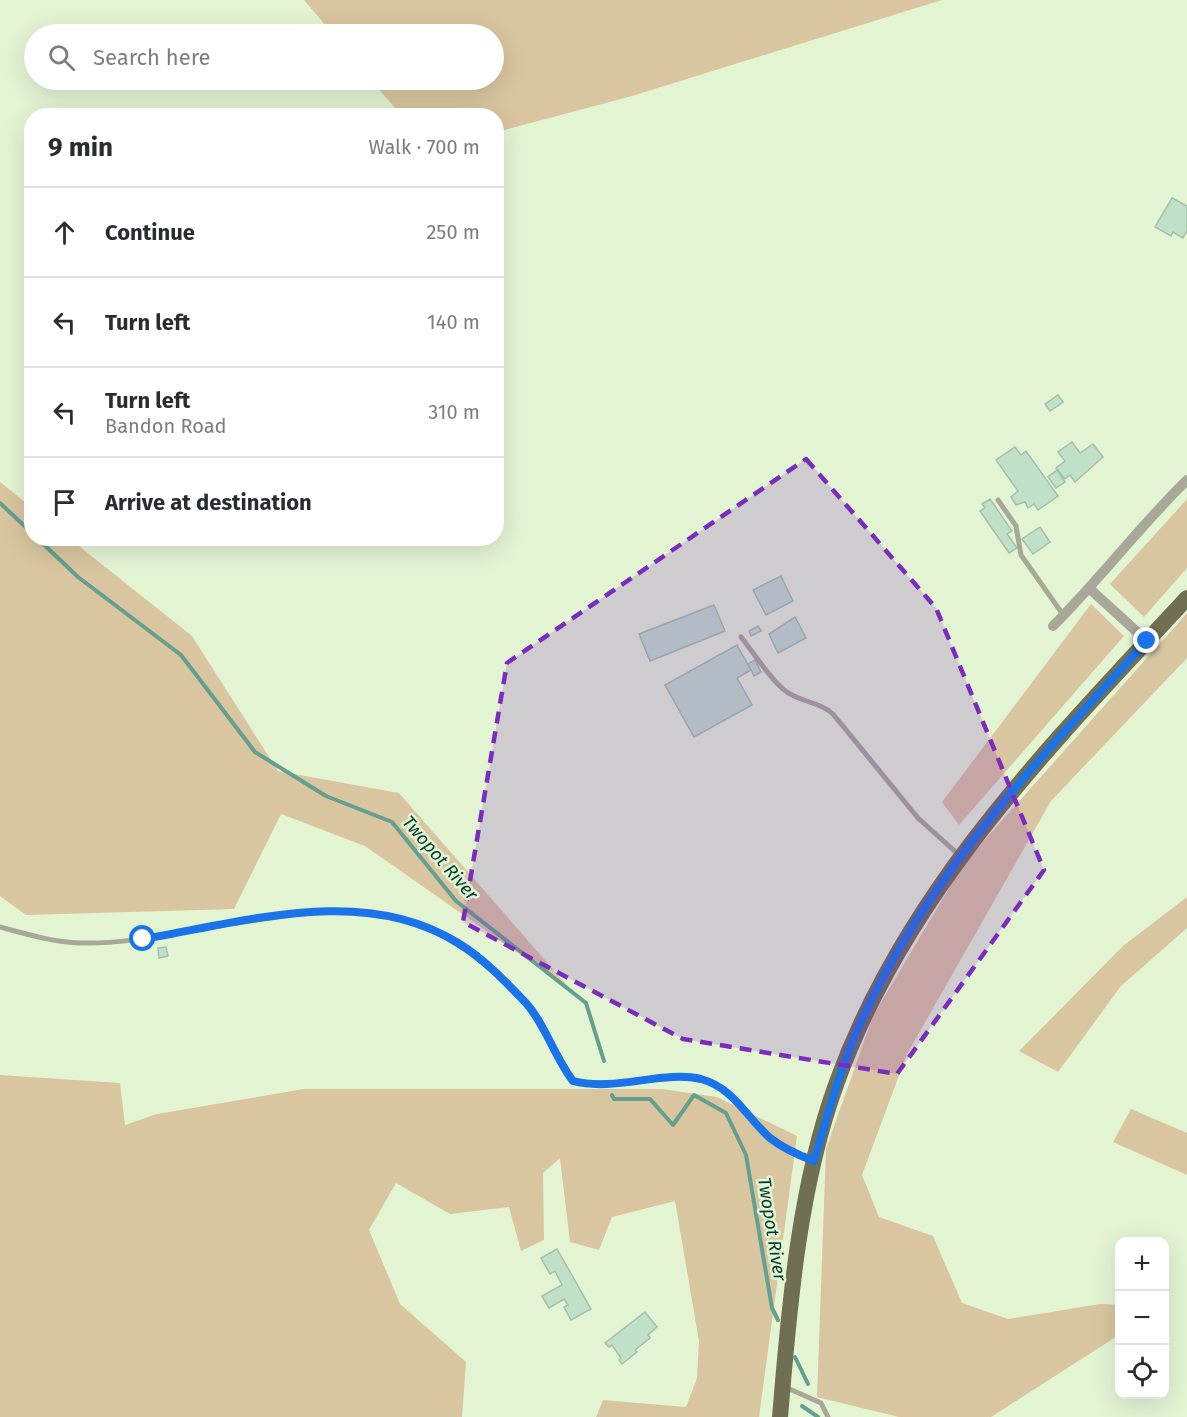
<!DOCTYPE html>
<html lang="en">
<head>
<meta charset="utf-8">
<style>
  body { margin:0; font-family:"Fira Sans",sans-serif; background:#f7f7f7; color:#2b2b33 }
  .controls { position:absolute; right:18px; bottom:18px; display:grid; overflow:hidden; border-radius:12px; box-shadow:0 6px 24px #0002 }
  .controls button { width:54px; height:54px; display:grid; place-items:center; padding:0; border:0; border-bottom:2px solid #e1e1e2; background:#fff; color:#2b2b33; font:30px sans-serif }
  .stop { position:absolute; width:18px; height:18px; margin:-14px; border:4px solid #1a73e8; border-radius:50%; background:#fff }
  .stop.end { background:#1a73e8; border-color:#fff; box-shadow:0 2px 6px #0008 }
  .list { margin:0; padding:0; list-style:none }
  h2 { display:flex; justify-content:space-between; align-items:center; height:78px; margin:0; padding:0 24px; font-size:26px }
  h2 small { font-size:20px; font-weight:400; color:#7c7c81 }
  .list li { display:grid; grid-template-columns:39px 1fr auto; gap:18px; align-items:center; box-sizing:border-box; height:90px; padding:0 24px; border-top:2px solid #e1e1e2 }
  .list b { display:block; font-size:22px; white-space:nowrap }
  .list p { margin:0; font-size:20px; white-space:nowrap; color:#7c7c81 }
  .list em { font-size:20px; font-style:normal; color:#7c7c81 }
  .icon { flex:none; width:33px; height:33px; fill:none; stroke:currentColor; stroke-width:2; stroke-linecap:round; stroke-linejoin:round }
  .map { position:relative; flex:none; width:1187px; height:1417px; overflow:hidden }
  .search { position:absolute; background:#fff; box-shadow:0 6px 24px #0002; left:24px; top:24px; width:480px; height:66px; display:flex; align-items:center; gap:15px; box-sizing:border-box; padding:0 21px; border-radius:33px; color:#7c7c81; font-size:22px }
  .panel { position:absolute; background:#fff; box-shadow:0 6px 24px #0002; left:24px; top:108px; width:480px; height:438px; border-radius:24px }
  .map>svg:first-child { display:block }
  .green { fill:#d9c59f }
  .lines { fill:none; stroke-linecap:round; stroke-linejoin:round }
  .stream { stroke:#649f90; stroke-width:4 }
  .building { fill:#c1e0c8; stroke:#a2c1aa; stroke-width:1.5 }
  .lane { stroke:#a8a899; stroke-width:5 }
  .street { stroke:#a8a899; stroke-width:10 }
  .primary { stroke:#706f54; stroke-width:16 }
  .route { stroke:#1a73e8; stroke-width:8 }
  .marked { fill:#7b2cbf; fill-opacity:0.2; stroke:#7b2cbf; stroke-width:4.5; stroke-dasharray:12 8; stroke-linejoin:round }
  .labels { text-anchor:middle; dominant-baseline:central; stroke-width:5; stroke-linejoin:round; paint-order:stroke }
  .water-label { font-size:18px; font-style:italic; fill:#013a2f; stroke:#e3f4d3 }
</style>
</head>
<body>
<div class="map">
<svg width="1187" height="1417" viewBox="0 0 1187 1417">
  <rect width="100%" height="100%" fill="#e3f4d3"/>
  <!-- green -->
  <g class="green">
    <polygon points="304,0 942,0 632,96 497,132 496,116 401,115 371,80 494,80 494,34 333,34"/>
    <polygon points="0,482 31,507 32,538 70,539 192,636 278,771 399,793 572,991 365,846 281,814 234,909 26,915 0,896"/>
    <polygon points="1187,499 1187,568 1144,617 1110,584"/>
    <polygon points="1091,604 1124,636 959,825 942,802"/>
    <polygon points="1187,613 1187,658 1051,801 907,1054 862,1175 879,1217 933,1236 962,1303 1008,1319 1100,1304 1119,1305 1119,1335 991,1417 899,1417 817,1397 826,1149 873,1016 964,863"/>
    <polygon points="1187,897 1187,928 1121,986 1058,1072 1019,1051 1123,946"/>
    <polygon points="0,1075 120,1083 125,1125 157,1114 304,1089 662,1089 717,1097 797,1136 759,1417 596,1417 603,1400 686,1407 697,1378 699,1341 675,1201 612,1217 599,1250 570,1242 560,1158 543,1173 544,1240 521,1251 509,1207 450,1214 396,1183 369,1230 400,1304 466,1362 462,1417 0,1417"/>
    <polygon points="1131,1109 1187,1133 1187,1175 1113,1142"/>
  </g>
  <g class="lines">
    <!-- stream -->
    <g class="stream">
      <polyline points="0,503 32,533"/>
      <polyline points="37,538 78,577 181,655 255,752 326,796 392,822 456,901 586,1003 604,1061"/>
      <polyline points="612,1095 614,1099 650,1099 673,1125 694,1095 726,1113 746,1155 772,1308 778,1320"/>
      <polyline points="795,1357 808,1384"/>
      <polyline points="802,1406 818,1417"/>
    </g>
  </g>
  <!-- building -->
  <g class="building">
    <polygon points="1172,198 1187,206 1187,230 1183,238 1173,232 1171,236 1155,227"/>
    <polygon points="1058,395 1063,402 1050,411 1045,404"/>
    <polygon points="1072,442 1080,453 1093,444 1103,457 1075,482 1070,475 1065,479 1056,468 1065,461 1058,452"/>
    <polygon points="1015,447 1021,455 1026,451 1058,496 1038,510 1034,504 1028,508 1025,502 1016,505 1011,497 1018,491 996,460"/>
    <polygon points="1057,470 1065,482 1056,488 1048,477"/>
    <polygon points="990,499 1012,531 1007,534 1017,548 1009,553 980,511 985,508 982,504"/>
    <polygon points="1040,527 1050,542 1033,554 1022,539"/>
    <polygon points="781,576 793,601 766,615 753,590"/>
    <polygon points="714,605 725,631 650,661 639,634"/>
    <polygon points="795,617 806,638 778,653 769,634"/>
    <polygon points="758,626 761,631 751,636 749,631"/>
    <polygon points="737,645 751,670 737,678 752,705 694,737 665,685"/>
    <polygon points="755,660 761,672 754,676 748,664"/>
    <polygon points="166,947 168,956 159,958 158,948"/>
    <polygon points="557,1249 591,1309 571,1320 564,1307 568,1305 564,1299 549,1308 542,1296 562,1285 555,1271 550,1274 541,1258"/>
    <polygon points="645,1312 657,1327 648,1335 650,1338 635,1350 637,1352 622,1364 619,1360 621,1358 612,1345 609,1347 605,1343"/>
  </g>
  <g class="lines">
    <!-- lane -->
    <g class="lane">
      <polyline points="998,500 1016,526 1021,555 1064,616"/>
      <path d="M741,637C754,653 767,675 783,689C797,702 819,701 833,714L918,818L959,855"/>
      <path d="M0,927C26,934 53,942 80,943C115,944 150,938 184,932C330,908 415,882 526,1004C545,1024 555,1058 573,1081C615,1092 660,1070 700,1079C733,1086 746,1116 769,1137C782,1149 796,1154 813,1160"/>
      <polyline points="785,1387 821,1403 828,1417"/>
    </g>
    <!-- street -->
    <g class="street">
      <polyline points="1090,589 1147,641"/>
      <path d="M1053,626C1100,579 1140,526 1187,480"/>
    </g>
    <!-- primary -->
    <path class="primary" d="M780,1417C789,1308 799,1185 837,1082C906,890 1051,745 1187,598"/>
  </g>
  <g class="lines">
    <!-- route -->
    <path class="route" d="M143,939C245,922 364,884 458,943C483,958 506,982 526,1003C545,1024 555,1058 573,1081C615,1092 663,1070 701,1079C734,1088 746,1117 770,1138C784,1149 798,1155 814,1161C827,1117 839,1073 857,1031C923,880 1037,761 1147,641"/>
  </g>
  <!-- marked area -->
  <path class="marked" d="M806,459L936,608L1044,870L897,1074L683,1039L463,922L507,663Z"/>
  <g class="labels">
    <!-- water labels -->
    <g class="water-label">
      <text transform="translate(440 858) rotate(49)">Twopot River</text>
      <text transform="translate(772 1229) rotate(81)">Twopot River</text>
    </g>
  </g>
</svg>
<div class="controls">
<button>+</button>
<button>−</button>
<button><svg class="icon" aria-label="locate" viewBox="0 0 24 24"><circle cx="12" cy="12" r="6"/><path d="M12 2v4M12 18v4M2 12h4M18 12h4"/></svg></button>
</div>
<div class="stop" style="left:143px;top:939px"></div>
<div class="stop end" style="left:1147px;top:641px"></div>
<div class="search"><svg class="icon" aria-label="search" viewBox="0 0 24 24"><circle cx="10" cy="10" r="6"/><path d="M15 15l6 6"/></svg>Search here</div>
<section class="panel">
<h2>9 min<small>Walk · 700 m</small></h2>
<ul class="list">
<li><svg class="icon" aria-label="ahead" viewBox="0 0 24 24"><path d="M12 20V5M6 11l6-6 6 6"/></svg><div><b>Continue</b></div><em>250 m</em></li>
<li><svg class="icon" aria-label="left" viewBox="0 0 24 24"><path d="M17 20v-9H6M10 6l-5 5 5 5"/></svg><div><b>Turn left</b></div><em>140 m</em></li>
<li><svg class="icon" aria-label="left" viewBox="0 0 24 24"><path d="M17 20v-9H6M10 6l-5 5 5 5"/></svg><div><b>Turn left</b><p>Bandon Road</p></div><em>310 m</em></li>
<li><svg class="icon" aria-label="arrive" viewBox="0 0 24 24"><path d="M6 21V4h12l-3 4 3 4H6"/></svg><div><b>Arrive at destination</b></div></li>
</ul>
</section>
</div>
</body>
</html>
